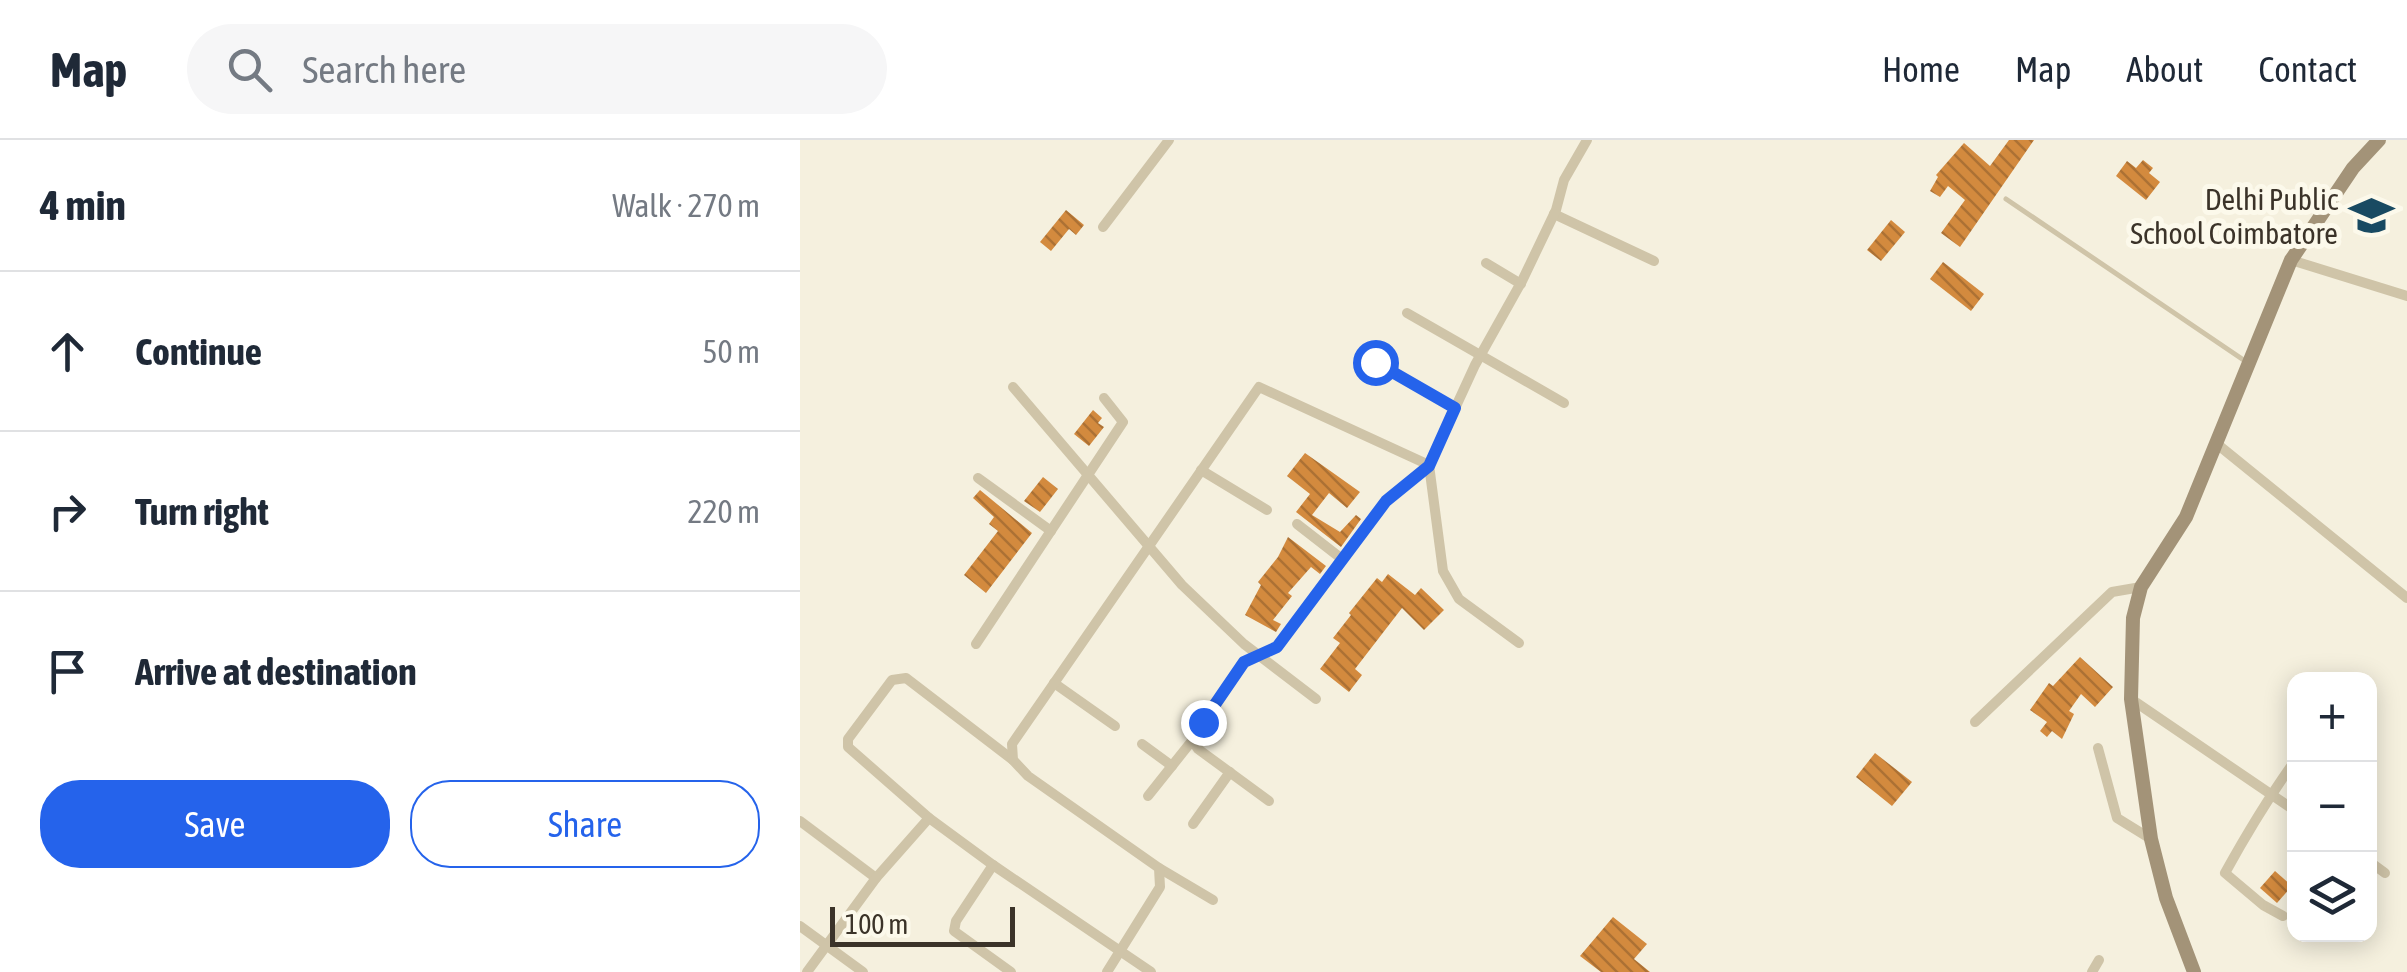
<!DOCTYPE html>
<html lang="en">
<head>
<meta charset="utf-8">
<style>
  body { margin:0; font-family:"Asap Condensed",sans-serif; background:#f6f6f7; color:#1f2937 }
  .controls { position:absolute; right:30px; bottom:30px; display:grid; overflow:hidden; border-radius:20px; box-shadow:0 5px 25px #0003 }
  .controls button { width:90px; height:90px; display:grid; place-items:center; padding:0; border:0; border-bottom:2px solid #e0e1e3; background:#fff; color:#1f2937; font:50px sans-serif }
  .scale { position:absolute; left:30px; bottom:25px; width:185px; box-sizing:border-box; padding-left:10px; border:5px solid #3b3329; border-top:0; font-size:28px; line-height:35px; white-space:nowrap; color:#3b3329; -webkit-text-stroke:8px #fcf9eb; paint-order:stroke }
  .stop { position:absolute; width:30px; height:30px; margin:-22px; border:8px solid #2563eb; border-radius:50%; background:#fff }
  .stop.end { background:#2563eb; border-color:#fff; box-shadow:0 2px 10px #0008 }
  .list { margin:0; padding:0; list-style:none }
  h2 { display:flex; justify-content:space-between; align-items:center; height:130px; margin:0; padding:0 40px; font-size:42px }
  h2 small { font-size:32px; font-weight:400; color:#747a83 }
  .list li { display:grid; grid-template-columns:65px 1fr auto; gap:30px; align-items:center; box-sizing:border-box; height:160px; padding:0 40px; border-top:2px solid #e0e1e3 }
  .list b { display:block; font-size:38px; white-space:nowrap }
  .list em { font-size:32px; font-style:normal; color:#747a83 }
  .actions { display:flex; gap:20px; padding:30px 40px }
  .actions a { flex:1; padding:22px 0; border:2px solid #2563eb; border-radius:40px; text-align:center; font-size:35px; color:#2563eb }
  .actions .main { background:#2563eb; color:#fff }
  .icon { flex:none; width:55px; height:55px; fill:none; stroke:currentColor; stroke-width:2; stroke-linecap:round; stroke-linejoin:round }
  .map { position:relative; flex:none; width:1607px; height:832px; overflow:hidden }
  header { display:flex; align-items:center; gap:60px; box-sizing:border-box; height:140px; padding:0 50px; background:#fff; border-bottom:2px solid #e0e1e3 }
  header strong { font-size:48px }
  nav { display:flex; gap:55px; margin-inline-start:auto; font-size:35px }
  .search { width:700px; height:90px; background:#f6f6f7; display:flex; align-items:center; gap:25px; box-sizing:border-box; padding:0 35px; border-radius:55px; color:#747a83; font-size:38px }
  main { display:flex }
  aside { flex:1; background:#fff }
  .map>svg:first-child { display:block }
  .building { fill:url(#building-back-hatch) }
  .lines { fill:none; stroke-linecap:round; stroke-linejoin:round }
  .service { stroke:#cfc4a8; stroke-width:5 }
  .minor { stroke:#cfc4a8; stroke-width:10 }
  .secondary { stroke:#a39378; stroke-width:14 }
  .route { stroke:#2563eb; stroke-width:12 }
  .labels { text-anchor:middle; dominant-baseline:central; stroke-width:10; stroke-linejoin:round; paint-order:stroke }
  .poi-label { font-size:30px; fill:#3b3329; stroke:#fcf9eb; text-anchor:end }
</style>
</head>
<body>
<header>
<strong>Map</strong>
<div class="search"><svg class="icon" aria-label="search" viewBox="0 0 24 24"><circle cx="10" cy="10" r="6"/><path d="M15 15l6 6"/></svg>Search here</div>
<nav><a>Home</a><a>Map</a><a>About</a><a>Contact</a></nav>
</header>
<main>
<aside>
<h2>4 min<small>Walk · 270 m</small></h2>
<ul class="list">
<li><svg class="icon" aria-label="ahead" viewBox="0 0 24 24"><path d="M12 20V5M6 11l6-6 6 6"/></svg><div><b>Continue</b></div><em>50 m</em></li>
<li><svg class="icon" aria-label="right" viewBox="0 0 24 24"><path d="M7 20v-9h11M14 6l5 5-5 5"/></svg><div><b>Turn right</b></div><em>220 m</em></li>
<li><svg class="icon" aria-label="arrive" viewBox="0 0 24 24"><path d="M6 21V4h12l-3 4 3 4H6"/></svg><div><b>Arrive at destination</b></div></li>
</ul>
<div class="actions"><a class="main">Save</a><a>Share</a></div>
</aside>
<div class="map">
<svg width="1607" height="832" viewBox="0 0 1607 832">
  <defs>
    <pattern id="building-back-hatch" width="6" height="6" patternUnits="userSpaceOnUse" patternTransform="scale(2.5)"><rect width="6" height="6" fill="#d38a3e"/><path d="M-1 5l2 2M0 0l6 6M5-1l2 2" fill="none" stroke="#ac7134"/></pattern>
  </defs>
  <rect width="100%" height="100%" fill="#f5f0de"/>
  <!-- building -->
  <g class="building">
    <polygon points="1209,0 1234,0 1160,107 1141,93 1165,60 1148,46 1140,57 1130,51 1138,37 1136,35 1164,3 1190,26"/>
    <polygon points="1343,20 1353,28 1349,33 1360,42 1346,60 1316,36 1327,21 1336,28"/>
    <polygon points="266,70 284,85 276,95 269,89 251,111 240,102"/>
    <polygon points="1091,80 1105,92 1081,121 1067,110"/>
    <polygon points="1143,122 1184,154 1171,171 1130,139"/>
    <polygon points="293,270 302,278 298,283 304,287 289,306 274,294"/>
    <polygon points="505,313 560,352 547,368 529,353 512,375 540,392 556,375 561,379 541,407 496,372 510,354 487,336"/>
    <polygon points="243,337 258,349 240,372 224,361"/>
    <polygon points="180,350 232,393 186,453 164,435 198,391 189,384 194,377 173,358"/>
    <polygon points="488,397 526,426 520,434 511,427 488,453 492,456 473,480 481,484 476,492 445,475 461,445 458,442 478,417"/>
    <polygon points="588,434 615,455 621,448 644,470 624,490 602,468 555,529 562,535 549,552 520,529 540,503 533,498 551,475 549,473 577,438 582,442"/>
    <polygon points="1280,517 1313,547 1295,567 1281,554 1269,571 1274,574 1262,599 1252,591 1247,597 1240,591 1247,582 1230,570 1249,543 1253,546"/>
    <polygon points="1075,613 1112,642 1092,666 1056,637"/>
    <polygon points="1475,731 1492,746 1477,763 1460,748"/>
    <polygon points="813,777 847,804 834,819 850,832 801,832 780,816"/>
  </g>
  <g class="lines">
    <!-- service -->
    <polyline class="service" points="1206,59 1448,223"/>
    <!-- minor -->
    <g class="minor">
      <polyline points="754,74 854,121"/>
      <polyline points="303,87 369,0"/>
      <polyline points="1491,120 1607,156"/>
      <polyline points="686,123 721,144"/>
      <polyline points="607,173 764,263"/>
      <polyline points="575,222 655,268"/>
      <polyline points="213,247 382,445 444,504 516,559"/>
      <polyline points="1417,304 1607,458"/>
      <polyline points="401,330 467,370"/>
      <polyline points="178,338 251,391"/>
      <polyline points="497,384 542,419"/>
      <polyline points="176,504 323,282 304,258"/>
      <polyline points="254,543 315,586"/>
      <polyline points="1331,559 1494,670"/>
      <polyline points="1175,582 1312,452 1341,447"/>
      <polyline points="342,604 372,626"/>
      <polyline points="1298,608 1317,678 1351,699"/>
      <polyline points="348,656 391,602"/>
      <polyline points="469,661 398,609 392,600 444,522 477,507 586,361 629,325 675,225 722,141 756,70 764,40 787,0"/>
      <polyline points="129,678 48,607 48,599 92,540 106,538 213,620"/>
      <polyline points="0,681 76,738"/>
      <polyline points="393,684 430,632"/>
      <polyline points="1570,722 1585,733"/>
      <polyline points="193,725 156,781 154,791 211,832"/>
      <polyline points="359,728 413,760"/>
      <path d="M1483,776L1463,765L1425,733C1446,695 1469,657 1494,622"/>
      <polyline points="0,786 63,832"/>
      <polyline points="7,832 76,738 129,678 193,725 351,832"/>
      <polyline points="307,832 360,747 359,728 228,636 213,620 212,604 459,247 629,325 643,431 659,459 719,503"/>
      <polyline points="1292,832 1299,820"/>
    </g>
    <!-- secondary -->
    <polyline class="secondary" points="1394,832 1366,758 1351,699 1331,559 1333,478 1341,447 1386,377 1491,120 1553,28 1579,0"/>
  </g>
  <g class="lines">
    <!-- route -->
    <polyline class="route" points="403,582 444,522 477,507 586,361 629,326 655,268 575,222"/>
  </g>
  <!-- icons -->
  <defs>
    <symbol id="school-bare" viewBox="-9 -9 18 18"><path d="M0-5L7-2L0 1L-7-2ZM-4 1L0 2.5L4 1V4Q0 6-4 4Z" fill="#194a62" stroke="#fcf9eb" stroke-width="2.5" paint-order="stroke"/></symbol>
  </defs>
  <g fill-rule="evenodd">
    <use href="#school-bare" x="1540" y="44" width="63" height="63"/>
  </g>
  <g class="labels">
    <!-- poi labels -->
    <g class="poi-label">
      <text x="1538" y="59">Delhi Public<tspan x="1538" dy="34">School Coimbatore</tspan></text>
    </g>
  </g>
</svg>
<div class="controls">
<button>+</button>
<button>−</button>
<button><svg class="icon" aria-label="layers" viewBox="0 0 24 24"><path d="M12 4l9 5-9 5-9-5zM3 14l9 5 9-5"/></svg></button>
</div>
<div class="scale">100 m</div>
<div class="stop" style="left:575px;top:222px"></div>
<div class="stop end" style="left:403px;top:582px"></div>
</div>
</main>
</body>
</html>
